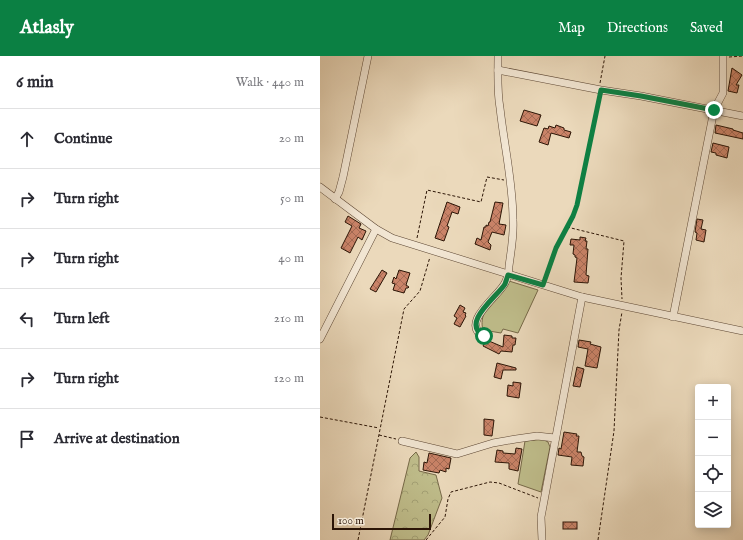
<!DOCTYPE html>
<html lang="en">
<head>
<meta charset="utf-8">
<style>
  body { margin:0; font-family:"IM FELL English",serif; background:#f2f2f3; color:#2b2b33 }
  .controls { position:absolute; right:12px; bottom:12px; display:grid; overflow:hidden; border-radius:4px; box-shadow:0 2px 10px #0003 }
  .controls button { width:36px; height:36px; display:grid; place-items:center; padding:0; border:0; border-bottom:1px solid #e1e1e2; background:#fff; color:#2b2b33; font:20px sans-serif }
  .scale { position:absolute; left:12px; bottom:10px; width:99px; box-sizing:border-box; padding-left:4px; border:2px solid #2c1506; border-top:0; font-size:11px; line-height:14px; white-space:nowrap; color:#2c1506; -webkit-text-stroke:3px #f2e6d3; paint-order:stroke }
  .stop { position:absolute; width:12px; height:12px; margin:-9px; border:3px solid #0b8043; border-radius:50%; background:#fff }
  .stop.end { background:#0b8043; border-color:#fff; box-shadow:0 1px 4px #0008 }
  .list { margin:0; padding:0; list-style:none }
  h2 { display:flex; justify-content:space-between; align-items:center; height:52px; margin:0; padding:0 16px; font-size:17px }
  h2 small { font-size:13px; font-weight:400; color:#7c7c81 }
  .list li { display:grid; grid-template-columns:26px 1fr auto; gap:12px; align-items:center; box-sizing:border-box; height:60px; padding:0 16px; border-top:1px solid #e1e1e2 }
  .list b { display:block; font-size:15px; white-space:nowrap }
  .list em { font-size:13px; font-style:normal; color:#7c7c81 }
  .icon { flex:none; width:22px; height:22px; fill:none; stroke:currentColor; stroke-width:2; stroke-linecap:round; stroke-linejoin:round }
  .map { position:relative; flex:none; width:423px; height:484px; overflow:hidden }
  header { display:flex; align-items:center; gap:24px; box-sizing:border-box; height:56px; padding:0 20px; background:#0b8043; color:#fff }
  header strong { font-size:19px }
  nav { display:flex; gap:22px; margin-inline-start:auto; font-size:14px }
  main { display:flex }
  aside { flex:1; background:#fff }
  .map>svg:first-child { display:block }
  .green { fill:#bfbd8b; stroke:#766948 }
  .forest { fill:url(#forest-crowns); stroke:#766948 }
  .building { fill:url(#building-cross-hatch); stroke:#2c1506 }
  .lines { fill:none; stroke-linecap:round; stroke-linejoin:round }
  .minor-casing { stroke:#5c4633; stroke-width:8 }
  .path { stroke:#2c1506; stroke-width:1; stroke-dasharray:3 2; stroke-linecap:butt }
  .minor { stroke:#f2e6d3; stroke-width:7 }
  .route { stroke:#0b8043; stroke-width:5 }
</style>
</head>
<body>
<header>
<strong>Atlasly</strong>
<nav><a>Map</a><a>Directions</a><a>Saved</a></nav>
</header>
<main>
<aside>
<h2>6 min<small>Walk · 440 m</small></h2>
<ul class="list">
<li><svg class="icon" aria-label="ahead" viewBox="0 0 24 24"><path d="M12 20V5M6 11l6-6 6 6"/></svg><div><b>Continue</b></div><em>20 m</em></li>
<li><svg class="icon" aria-label="right" viewBox="0 0 24 24"><path d="M7 20v-9h11M14 6l5 5-5 5"/></svg><div><b>Turn right</b></div><em>50 m</em></li>
<li><svg class="icon" aria-label="right" viewBox="0 0 24 24"><path d="M7 20v-9h11M14 6l5 5-5 5"/></svg><div><b>Turn right</b></div><em>40 m</em></li>
<li><svg class="icon" aria-label="left" viewBox="0 0 24 24"><path d="M17 20v-9H6M10 6l-5 5 5 5"/></svg><div><b>Turn left</b></div><em>210 m</em></li>
<li><svg class="icon" aria-label="right" viewBox="0 0 24 24"><path d="M7 20v-9h11M14 6l5 5-5 5"/></svg><div><b>Turn right</b></div><em>120 m</em></li>
<li><svg class="icon" aria-label="arrive" viewBox="0 0 24 24"><path d="M6 21V4h12l-3 4 3 4H6"/></svg><div><b>Arrive at destination</b></div></li>
</ul>
</aside>
<div class="map">
<svg width="423" height="484" viewBox="0 0 423 484">
  <defs>
    <pattern id="forest-crowns" width="20" height="18" patternUnits="userSpaceOnUse"><rect width="20" height="18" fill="#bfbd8b"/><path d="M2 6a3 3 0 1 1 6 0M12 15a3 3 0 1 1 6 0" fill="none" stroke="#a4a276"/></pattern>
    <pattern id="building-cross-hatch" width="8" height="8" patternUnits="userSpaceOnUse"><rect width="8" height="8" fill="#ca8368"/><path d="M0 0l8 8M0 8l8-8" fill="none" stroke="#a46a54"/></pattern>
  </defs>
  <rect width="100%" height="100%" fill="#ebd9bb"/>
  <filter id="stains"><feTurbulence type="fractalNoise" baseFrequency=".005" numOctaves="4"/><feColorMatrix values="0 0 0 0 .2 0 0 0 0 .09 0 0 0 0 .02 0 0 0 .5 -.17"/></filter>
  <radialGradient id="worn" r=".72"><stop offset=".6" stop-color="#630" stop-opacity="0"/><stop offset="1" stop-color="#630" stop-opacity=".3"/></radialGradient>
  <!-- green -->
  <g class="green">
    <path d="M189,225L218,234L198,277L183,273L181,277L163,274C159,260 168,249 177,239C182,234 188,232 189,225Z"/>
    <polygon points="222,383 228,386 230,391 221,436 198,428 205,385"/>
  </g>
  <!-- forest -->
  <polygon class="forest" points="96,396 99,401 99,415 116,419 122,442 108,479 104,484 70,484 90,402"/>
  <!-- building -->
  <g class="building">
    <polygon points="412,12 422,19 416,29 419,29 417,37 408,35"/>
    <polygon points="204,54 221,59 217,70 200,65"/>
    <polygon points="236,69 244,72 244,74 251,76 249,82 231,77 228,89 219,86 224,72 228,73 229,70 235,72"/>
    <polygon points="396,69 413,73 413,74 423,77 423,83 395,77"/>
    <polygon points="393,87 409,91 407,102 396,99 396,97 391,96"/>
    <polygon points="127,146 140,151 138,158 132,156 127,170 129,171 124,185 115,182"/>
    <polygon points="175,146 183,147 179,168 186,169 184,179 172,176 168,186 171,189 170,194 155,188 157,182 161,184 164,171 166,171 166,169 168,170 169,166 170,166"/>
    <polygon points="28,160 41,168 39,172 46,175 42,184 38,181 30,197 21,192 32,170 25,166"/>
    <polygon points="377,163 383,164 381,173 386,174 384,186 376,184 377,177 375,176"/>
    <polygon points="260,181 266,182 265,185 267,185 266,193 268,193 266,219 269,220 268,227 254,226 257,202 255,201 255,199 253,198 254,189 250,189 251,183 260,184"/>
    <polygon points="62,214 67,217 56,236 50,233"/>
    <polygon points="79,214 90,217 86,229 89,231 88,232 86,232 84,237 73,234 75,228 72,227 74,221 76,223"/>
    <polygon points="140,249 145,252 143,256 146,257 145,259 146,260 140,271 134,268 137,262 134,260"/>
    <polygon points="184,279 192,280 192,282 196,282 195,289 193,289 192,296 181,295 179,298 163,290 165,286 168,287 169,285 183,291"/>
    <polygon points="259,284 271,286 270,288 281,291 277,312 265,310 268,293 258,291"/>
    <polygon points="177,307 196,312 196,314 183,314 181,323 174,321"/>
    <polygon points="257,311 264,313 260,331 253,330"/>
    <polygon points="193,326 201,327 199,342 187,340 188,329 193,330"/>
    <polygon points="164,363 174,364 172,380 164,379"/>
    <polygon points="244,376 257,378 256,380 259,380 257,396 261,396 262,400 264,401 263,410 251,409 252,401 238,399 239,392 241,393"/>
    <polygon points="196,392 202,393 198,415 189,413 189,407 175,406 177,394 183,395 183,397 195,398"/>
    <polygon points="109,397 131,402 129,413 126,412 126,416 120,414 119,417 103,414 104,406 107,407"/>
    <rect x="243" y="466" width="14" height="7"/>
  </g>
  <g class="lines">
    <defs>
      <g id="minor">
        <polyline points="178,14 281,34 321,40 423,60"/>
        <polyline points="0,131 56,173 72,182 262,241 423,275"/>
        <polyline points="15,143 19,136 23,121 48,0"/>
        <polyline points="353,261 394,54 403,37 403,0"/>
        <path d="M164,281C139,267 178,241 185,227C188,221 189,216 189,210C191,195 194,179 193,164C193,126 184,89 180,52C177,35 178,17 178,0"/>
        <polyline points="0,283 56,173"/>
        <polyline points="82,385 137,398 173,387 196,383 217,380 235,382"/>
        <polyline points="222,484 221,461 262,241"/>
      </g>
    </defs>
    <!-- minor casing -->
    <use href="#minor" class="minor-casing"/>
    <!-- path -->
    <g class="path">
      <polyline points="409,1 423,0"/>
      <polyline points="280,27 285,0"/>
      <polyline points="247,171 304,185 301,222 302,243"/>
      <polyline points="97,182 107,134 161,146 167,121 184,124"/>
      <polyline points="225,223 236,192 253,160 257,149 279,41"/>
      <polyline points="0,361 59,372"/>
      <polyline points="59,379 76,383"/>
      <polyline points="38,484 84,253 100,235 110,201"/>
      <polyline points="106,484 125,461 128,443 131,436 170,426 179,427 218,442"/>
      <polyline points="278,484 294,375 299,274 302,256"/>
    </g>
    <!-- minor -->
    <use href="#minor" class="minor"/>
  </g>
  <g class="lines">
    <!-- route -->
    <path class="route" d="M164,280C140,267 177,241 185,228C186,225 187,222 188,219L223,229L236,192L253,160L257,149L281,34L321,40L394,54"/>
  </g>
  <rect width="100%" height="100%" filter="url(#stains)"/>
  <rect width="100%" height="100%" fill="url(#worn)"/>
</svg>
<div class="controls">
<button>+</button>
<button>−</button>
<button><svg class="icon" aria-label="locate" viewBox="0 0 24 24"><circle cx="12" cy="12" r="6"/><path d="M12 2v4M12 18v4M2 12h4M18 12h4"/></svg></button>
<button><svg class="icon" aria-label="layers" viewBox="0 0 24 24"><path d="M12 4l9 5-9 5-9-5zM3 14l9 5 9-5"/></svg></button>
</div>
<div class="scale">100 m</div>
<div class="stop" style="left:164px;top:280px"></div>
<div class="stop end" style="left:394px;top:54px"></div>
</div>
</main>
</body>
</html>
